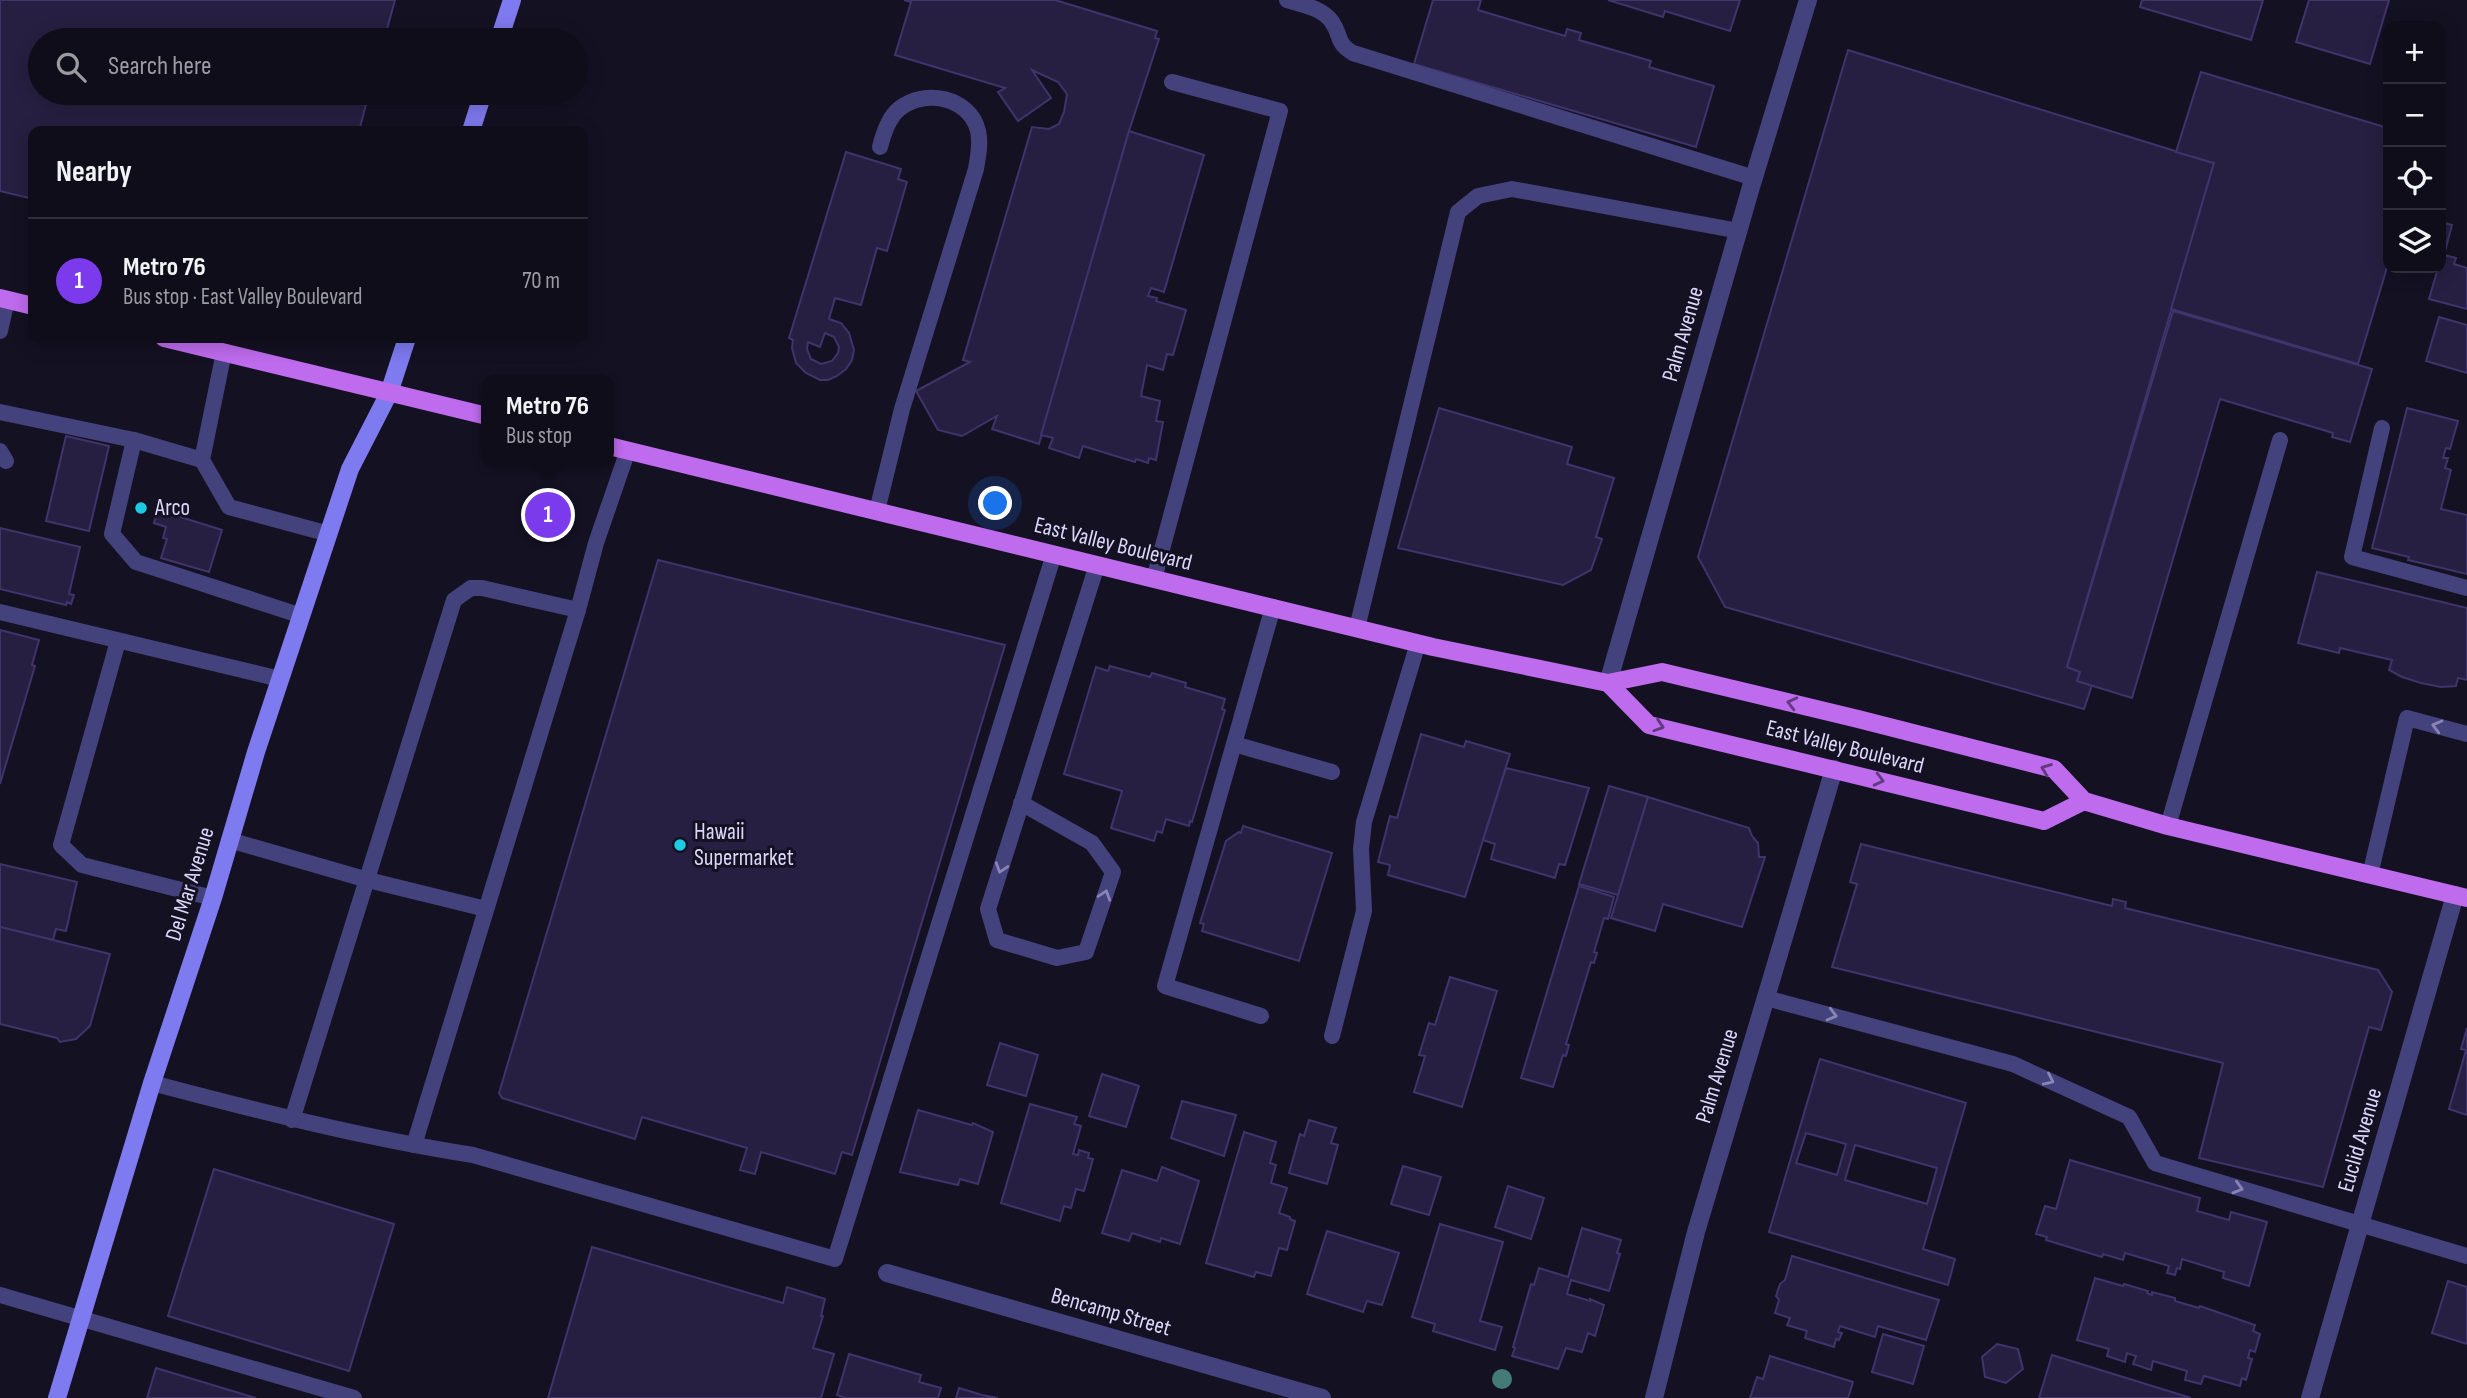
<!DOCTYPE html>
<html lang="en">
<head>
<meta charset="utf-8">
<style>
  body { margin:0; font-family:"Sofia Sans Condensed",sans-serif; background:#181623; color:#f1f3f6 }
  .controls { position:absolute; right:21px; top:21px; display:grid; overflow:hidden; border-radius:14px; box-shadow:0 4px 18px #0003 }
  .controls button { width:63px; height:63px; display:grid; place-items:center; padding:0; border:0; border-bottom:2px solid #2f2d39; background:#0f0d1a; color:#f1f3f6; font:35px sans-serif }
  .you { position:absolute; left:996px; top:504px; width:24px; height:24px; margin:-18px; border:5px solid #fff; border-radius:50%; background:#1a73e8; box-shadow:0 0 0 10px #1a73e833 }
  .badge { display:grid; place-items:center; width:46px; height:46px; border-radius:50%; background:#7c3aed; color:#fff; font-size:23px; font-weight:700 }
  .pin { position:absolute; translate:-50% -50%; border:4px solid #fff; box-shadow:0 2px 7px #0006 }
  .popup { position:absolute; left:481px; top:375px; width:133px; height:91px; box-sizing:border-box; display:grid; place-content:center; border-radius:14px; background:#0f0d1a; filter:drop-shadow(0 2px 5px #0005); font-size:23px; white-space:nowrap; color:#9b9ca2 }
  .popup b { font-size:26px; color:#f1f3f6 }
  .popup::after { content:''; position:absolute; left:50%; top:100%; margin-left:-14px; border:14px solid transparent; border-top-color:#0f0d1a }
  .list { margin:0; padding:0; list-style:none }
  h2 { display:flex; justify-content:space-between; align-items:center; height:91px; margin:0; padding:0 28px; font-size:30px }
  h2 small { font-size:23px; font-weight:400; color:#9b9ca2 }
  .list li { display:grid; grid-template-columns:46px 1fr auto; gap:21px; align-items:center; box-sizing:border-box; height:126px; padding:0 28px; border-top:2px solid #2f2d39 }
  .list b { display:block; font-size:26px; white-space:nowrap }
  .list p { margin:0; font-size:23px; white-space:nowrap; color:#9b9ca2 }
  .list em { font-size:23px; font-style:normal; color:#9b9ca2 }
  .icon { flex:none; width:38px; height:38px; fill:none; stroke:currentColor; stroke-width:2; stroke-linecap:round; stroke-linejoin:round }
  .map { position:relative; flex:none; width:2467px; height:1398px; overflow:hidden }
  .search { position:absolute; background:#0f0d1a; box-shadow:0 4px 18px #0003; left:28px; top:28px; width:560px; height:77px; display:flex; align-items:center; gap:18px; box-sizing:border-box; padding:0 24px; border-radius:38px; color:#9b9ca2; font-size:26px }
  .panel { position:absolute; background:#0f0d1a; box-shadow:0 4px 18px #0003; left:28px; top:126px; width:560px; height:217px; border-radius:14px }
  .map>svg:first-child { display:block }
  .building { fill:#271f41; stroke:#3f346b; stroke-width:2; fill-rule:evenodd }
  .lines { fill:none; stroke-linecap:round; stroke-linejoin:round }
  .service { stroke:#44427c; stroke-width:16 }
  .minor { stroke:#44427c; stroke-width:18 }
  .secondary { stroke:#7e7aef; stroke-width:18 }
  .primary { stroke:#be6bed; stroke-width:18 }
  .tree { fill:#447b76 }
  .oneway { stroke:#60397e }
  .oneway2 { stroke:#8885b5 }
  .poi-dot { fill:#1bcce2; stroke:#141123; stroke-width:2.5 }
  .labels { text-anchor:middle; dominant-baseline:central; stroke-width:6; stroke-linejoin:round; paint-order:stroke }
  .street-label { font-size:23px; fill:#dcd7fa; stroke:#141123 }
  .poi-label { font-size:23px; fill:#dcd7fa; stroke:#141123; text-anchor:start }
</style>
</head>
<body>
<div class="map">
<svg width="2467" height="1398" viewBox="0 0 2467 1398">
  <rect width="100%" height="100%" fill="#141123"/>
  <!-- building -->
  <g class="building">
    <polygon points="0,0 395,0 384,40 40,40 40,93 369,93 359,131 33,131 33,199 0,191"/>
    <polygon points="904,0 1055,0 1157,31 1155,38 1159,39 1129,131 1039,444 992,429 997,416 962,436 938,430 916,391 970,362 963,360 1032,127 1049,129 1059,124 1064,112 1067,94 1058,82 1032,70 1051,98 1018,121 998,92 1005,88 895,55 911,2"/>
    <polygon points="1433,0 1481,0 1478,10 1565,36 1567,29 1581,33 1579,40 1651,61 1649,67 1714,86 1696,147 1414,64"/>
    <polygon points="1608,0 1740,0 1730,31 1665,11 1663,17"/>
    <polygon points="2142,0 2263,0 2251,40 2140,7"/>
    <polygon points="2309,0 2389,0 2370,64 2296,42"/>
    <polygon points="1848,50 2214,163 2067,667 2080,672 2077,681 2092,685 2084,709 1725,607 1698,557"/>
    <polygon points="2201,72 2388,128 2388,264 2358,364 2171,309 2214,163 2176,152"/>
    <polygon points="1129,131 1204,155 1164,292 1151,288 1148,296 1157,298 1156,301 1186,310 1173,355 1167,354 1163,370 1147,365 1141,396 1160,401 1156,421 1163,422 1156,460 1149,458 1148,463 1136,459 1135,462 1083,446 1079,458 1049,448 1053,438 1041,435"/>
    <path d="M846,152L901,169L898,179L907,182L887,251L877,248L861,305L835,298L829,319L841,323L849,333L854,350L852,360L846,369L837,376L828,380H820L806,373L796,363L792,348L793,340L789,338ZM825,333L834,337L839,347L838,353L832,361L821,364L811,359L807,349L808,342L820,347Z"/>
    <polygon points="2441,222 2452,225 2444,255 2456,258 2454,264 2467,268 2467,309 2429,299 2438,268 2441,268"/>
    <polygon points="2173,311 2372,369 2350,442 2332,437 2333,433 2220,399 2132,698 2077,681 2080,672 2067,667"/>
    <polygon points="2439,317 2467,325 2467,373 2426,361"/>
    <polygon points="1439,408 1572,447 1567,464 1614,478 1596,537 1602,539 1591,570 1563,585 1398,548"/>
    <polygon points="2407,408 2458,421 2450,449 2446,448 2443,458 2448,458 2445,468 2451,470 2441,509 2467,515 2467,574 2408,560 2409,557 2372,548"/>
    <polygon points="66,436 109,446 89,531 46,521"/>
    <polygon points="158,510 222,530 209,572 161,558 167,539 163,538 166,527 154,523"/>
    <polygon points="0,528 80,547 69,594 74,595 71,604 67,602 66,605 0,589"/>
    <polygon points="658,560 1005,645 852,1155 842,1152 835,1174 761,1152 755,1174 740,1170 747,1148 642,1117 635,1139 502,1098 499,1093"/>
    <polygon points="2317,572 2467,608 2467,680 2458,678 2456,686 2441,687 2421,683 2402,677 2389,670 2392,660 2340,648 2339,653 2298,643"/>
    <polygon points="0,630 39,640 32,665 35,666 0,784"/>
    <polygon points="1110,666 1150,677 1152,673 1186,683 1185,687 1225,699 1222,709 1225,710 1192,822 1190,821 1189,826 1166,819 1162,833 1157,831 1154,841 1111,828 1122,791 1064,774 1096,667 1108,671"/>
    <polygon points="1421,734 1464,747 1466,741 1510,754 1465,897 1388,875 1390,865 1378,862 1390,816 1397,818"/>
    <polygon points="1506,768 1589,788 1565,865 1559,864 1555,878 1491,859 1495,844 1483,840"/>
    <polygon points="1609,786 1648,797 1618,895 1579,884"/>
    <polygon points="1648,797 1749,828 1752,836 1758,843 1759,857 1765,857 1742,927 1663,904 1655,931 1611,918"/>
    <polygon points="1243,826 1332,853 1299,961 1202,931 1204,924 1200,923 1226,841 1239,832 1241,833"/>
    <polygon points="1861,844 2112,906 2113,899 2126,902 2125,908 2378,970 2392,992 2381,1030 2369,1027 2323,1187 2199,1158 2223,1063 1832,967 1857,884 1850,882"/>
    <polygon points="0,864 77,882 66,931 56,929 53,940 0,927"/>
    <polygon points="1579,886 1614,897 1608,919 1604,918 1594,952 1597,953 1594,963 1591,962 1566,1044 1569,1045 1566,1056 1563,1055 1553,1087 1521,1078"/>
    <polygon points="0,927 110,954 90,1026 76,1039 60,1042 57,1038 0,1024"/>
    <polygon points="1450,977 1497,991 1462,1107 1414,1092 1425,1056 1419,1055 1429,1023 1435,1025"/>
    <polygon points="2467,1028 2467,1115 2449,1109 2466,1050 2461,1049"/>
    <polygon points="1000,1043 1038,1055 1026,1096 987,1085"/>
    <path d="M1820,1059L1966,1103L1923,1249L1955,1259L1948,1285L1769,1232ZM1806,1133L1846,1144L1837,1175L1796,1163ZM1855,1145L1937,1168L1927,1204L1845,1180Z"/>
    <polygon points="1102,1074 1139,1086 1126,1127 1089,1116"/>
    <polygon points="1182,1101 1236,1115 1224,1156 1171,1138"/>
    <polygon points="1030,1104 1077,1117 1074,1124 1081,1126 1073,1154 1078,1155 1079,1150 1089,1153 1088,1158 1093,1159 1084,1191 1076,1189 1071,1208 1064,1206 1060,1221 1001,1203"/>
    <polygon points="918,1110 972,1125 973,1123 993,1132 978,1184 960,1179 958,1185 900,1172"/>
    <polygon points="1309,1120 1336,1128 1331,1143 1338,1145 1327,1184 1289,1173 1300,1134 1304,1136"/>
    <polygon points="1244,1132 1276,1142 1270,1163 1276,1165 1271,1183 1287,1188 1279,1213 1290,1217 1290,1219 1295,1221 1287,1250 1279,1248 1271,1276 1256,1272 1254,1277 1206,1263"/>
    <polygon points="2070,1160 2200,1198 2197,1211 2229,1220 2231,1212 2267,1222 2249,1286 2223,1278 2224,1272 2182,1259 2180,1269 2177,1268 2175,1275 2167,1273 2169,1266 2125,1253 2123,1260 2103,1254 2102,1257 2046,1240 2047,1237 2036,1234 2045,1206 2056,1209"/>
    <polygon points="1403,1166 1441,1177 1429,1215 1391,1204"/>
    <polygon points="1162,1167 1199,1181 1180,1244 1161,1238 1160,1242 1132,1233 1129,1241 1102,1233 1122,1170 1157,1181"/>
    <polygon points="214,1169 394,1224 349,1371 168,1316"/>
    <polygon points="1508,1186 1544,1198 1531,1239 1495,1227"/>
    <polygon points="1440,1224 1503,1242 1480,1321 1502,1327 1495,1350 1433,1331 1435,1324 1412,1317"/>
    <polygon points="1582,1228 1621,1240 1617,1253 1620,1254 1609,1291 1571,1280 1567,1294 1590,1301 1590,1299 1604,1305 1595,1336 1588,1333 1582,1352 1566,1348 1558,1369 1512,1356 1515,1348 1513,1347 1531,1284 1534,1285 1539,1268 1568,1277"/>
    <polygon points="1327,1231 1399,1253 1382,1305 1367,1301 1363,1312 1307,1294"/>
    <polygon points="592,1247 783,1303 787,1287 825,1299 821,1316 823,1316 813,1348 834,1354 821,1398 548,1398"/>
    <polygon points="1792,1256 1939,1300 1926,1340 1878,1326 1875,1337 1840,1326 1838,1332 1842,1333 1839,1340 1836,1339 1834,1347 1805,1338 1807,1331 1787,1325 1790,1318 1775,1313 1779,1300 1776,1296 1780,1284 1785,1280"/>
    <polygon points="2095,1278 2123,1286 2124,1284 2148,1291 2147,1293 2152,1295 2152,1292 2175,1298 2175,1301 2199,1308 2200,1306 2255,1325 2253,1331 2260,1334 2255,1352 2250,1350 2248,1358 2252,1359 2246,1380 2242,1378 2240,1386 2204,1376 2201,1384 2185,1380 2187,1371 2153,1361 2151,1370 2133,1364 2136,1356 2127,1353 2125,1362 2107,1356 2109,1349 2077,1340"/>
    <polygon points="2448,1281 2467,1287 2467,1344 2432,1333"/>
    <polygon points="1883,1334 1924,1346 1913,1384 1872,1372"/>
    <polygon points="1997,1344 2018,1349 2023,1369 2006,1383 1985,1377 1982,1357"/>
    <polygon points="849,1354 921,1375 919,1382 941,1388 938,1398 846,1398 837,1395"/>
    <polygon points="2052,1355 2191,1398 2039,1398"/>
    <polygon points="1770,1356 1853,1382 1848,1398 1750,1398 1757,1377 1763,1379"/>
    <polygon points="156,1368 256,1398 147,1398"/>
    <polygon points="959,1388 982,1395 998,1398 956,1398"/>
  </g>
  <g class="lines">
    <!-- service -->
    <g class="service">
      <path d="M1287,0C1303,5 1322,8 1332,22C1342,36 1335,42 1353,53L1754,178"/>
      <polyline points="0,331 7,300"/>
      <polyline points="224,352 202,460 229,507 329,534"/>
      <polyline points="0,412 134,440"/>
      <polyline points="2382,428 2352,557 2467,588"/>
      <polyline points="0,451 6,461"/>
      <polyline points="202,460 134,440 112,534 136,562 302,616"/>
      <path d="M877,511L902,409L976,169C978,156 981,144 978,131C970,97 924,88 899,109C888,118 883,135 880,147"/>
      <polyline points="1154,579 1280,111 1172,82"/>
      <polyline points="0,612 280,679"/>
      <polyline points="1357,628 1458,212 1478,196 1512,189 1739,231"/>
      <polyline points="118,641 61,845 82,865 213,898"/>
      <polyline points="1234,744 1332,772"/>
      <polyline points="1021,803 1092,843 1113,872 1086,952 1057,958 997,940 988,909 1097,565"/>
      <polyline points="2168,826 2280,440"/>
      <polyline points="229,840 368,880 486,909"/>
      <polyline points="2370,875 2407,718 2467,734"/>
      <polyline points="1766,998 2013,1064 2129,1117 2155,1163 2467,1256"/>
      <polyline points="1261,1016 1165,986 1273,607"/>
      <polyline points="1332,1036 1364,911 1361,849 1364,822 1418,643"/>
      <path d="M152,1083C258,1111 364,1138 473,1155L835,1259L1054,554"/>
      <polyline points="292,1120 454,600 471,588 482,588 578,610"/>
      <polyline points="414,1145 578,610 596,543 628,450"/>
      <polyline points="0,1295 354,1398"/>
    </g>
    <!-- minor -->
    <g class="minor">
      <polyline points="1608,683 1751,187 1808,0"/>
      <polyline points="887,1273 1322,1398"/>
      <polyline points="1654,1398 1696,1232 1834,769"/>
      <polyline points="2310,1398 2455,895"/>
    </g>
    <!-- secondary -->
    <g class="secondary">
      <polyline points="499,40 512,0"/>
      <polyline points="471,131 483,93"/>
      <polyline points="57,1398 152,1083 213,898 256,752 350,469 389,393 407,338"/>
    </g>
    <!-- primary -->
    <g class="primary">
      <polyline points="0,298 33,306"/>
      <polyline points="164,338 487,416"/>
      <polyline points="609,446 1433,647 1608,683 1662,672 1858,719 2054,769 2084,801 2168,826 2467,898"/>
      <polyline points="1608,683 1649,725 2044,821 2084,801"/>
    </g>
  </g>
  <!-- trees -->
  <circle class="tree" cx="1502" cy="1379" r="10"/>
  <!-- one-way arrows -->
  <defs><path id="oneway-chevron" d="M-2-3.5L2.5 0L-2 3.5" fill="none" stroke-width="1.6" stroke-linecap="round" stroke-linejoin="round" transform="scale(1.75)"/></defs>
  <g class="oneway">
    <use href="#oneway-chevron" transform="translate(1792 703) rotate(-166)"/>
    <use href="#oneway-chevron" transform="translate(1659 726) rotate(18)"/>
    <use href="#oneway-chevron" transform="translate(2046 769) rotate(-159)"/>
    <use href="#oneway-chevron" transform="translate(1879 780) rotate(14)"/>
  </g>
  <g class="oneway2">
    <use href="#oneway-chevron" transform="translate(2437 726) rotate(-165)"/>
    <use href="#oneway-chevron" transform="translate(1001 868) rotate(108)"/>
    <use href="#oneway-chevron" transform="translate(1105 895) rotate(-72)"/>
    <use href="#oneway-chevron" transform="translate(1832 1015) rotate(15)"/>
    <use href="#oneway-chevron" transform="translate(2049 1080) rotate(25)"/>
    <use href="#oneway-chevron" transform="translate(2238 1188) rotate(17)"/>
  </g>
  <!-- markers -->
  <g class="poi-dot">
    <circle cx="141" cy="508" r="7"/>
    <circle cx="680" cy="845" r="7"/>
  </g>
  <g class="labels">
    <!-- street labels -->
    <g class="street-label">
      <text transform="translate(1683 334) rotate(-74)">Palm Avenue</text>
      <text transform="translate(1113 544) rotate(14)">East Valley Boulevard</text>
      <text transform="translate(1845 747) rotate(14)">East Valley Boulevard</text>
      <text transform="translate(190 884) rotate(-73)">Del Mar Avenue</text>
      <text transform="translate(1717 1076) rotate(-73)">Palm Avenue</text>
      <text transform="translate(2360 1140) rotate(-74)">Euclid Avenue</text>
      <text transform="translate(1111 1312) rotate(16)">Bencamp Street</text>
    </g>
    <!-- poi labels -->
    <g class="poi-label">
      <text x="155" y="508">Arco</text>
      <text x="694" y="832">Hawaii<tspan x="694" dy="26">Supermarket</tspan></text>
    </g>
  </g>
</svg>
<div class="controls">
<button>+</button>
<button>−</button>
<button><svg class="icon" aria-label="locate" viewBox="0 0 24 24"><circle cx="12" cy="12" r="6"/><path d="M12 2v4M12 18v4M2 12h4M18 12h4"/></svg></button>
<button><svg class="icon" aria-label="layers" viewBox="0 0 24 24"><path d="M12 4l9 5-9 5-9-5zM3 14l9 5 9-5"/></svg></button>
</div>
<div class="you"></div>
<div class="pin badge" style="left:548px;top:515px">1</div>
<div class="popup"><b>Metro 76</b>Bus stop</div>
<div class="search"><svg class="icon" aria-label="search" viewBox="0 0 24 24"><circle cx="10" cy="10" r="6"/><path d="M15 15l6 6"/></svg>Search here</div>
<section class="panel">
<h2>Nearby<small></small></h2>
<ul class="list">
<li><span class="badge">1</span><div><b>Metro 76</b><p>Bus stop · East Valley Boulevard</p></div><em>70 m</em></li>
</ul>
</section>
</div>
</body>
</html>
